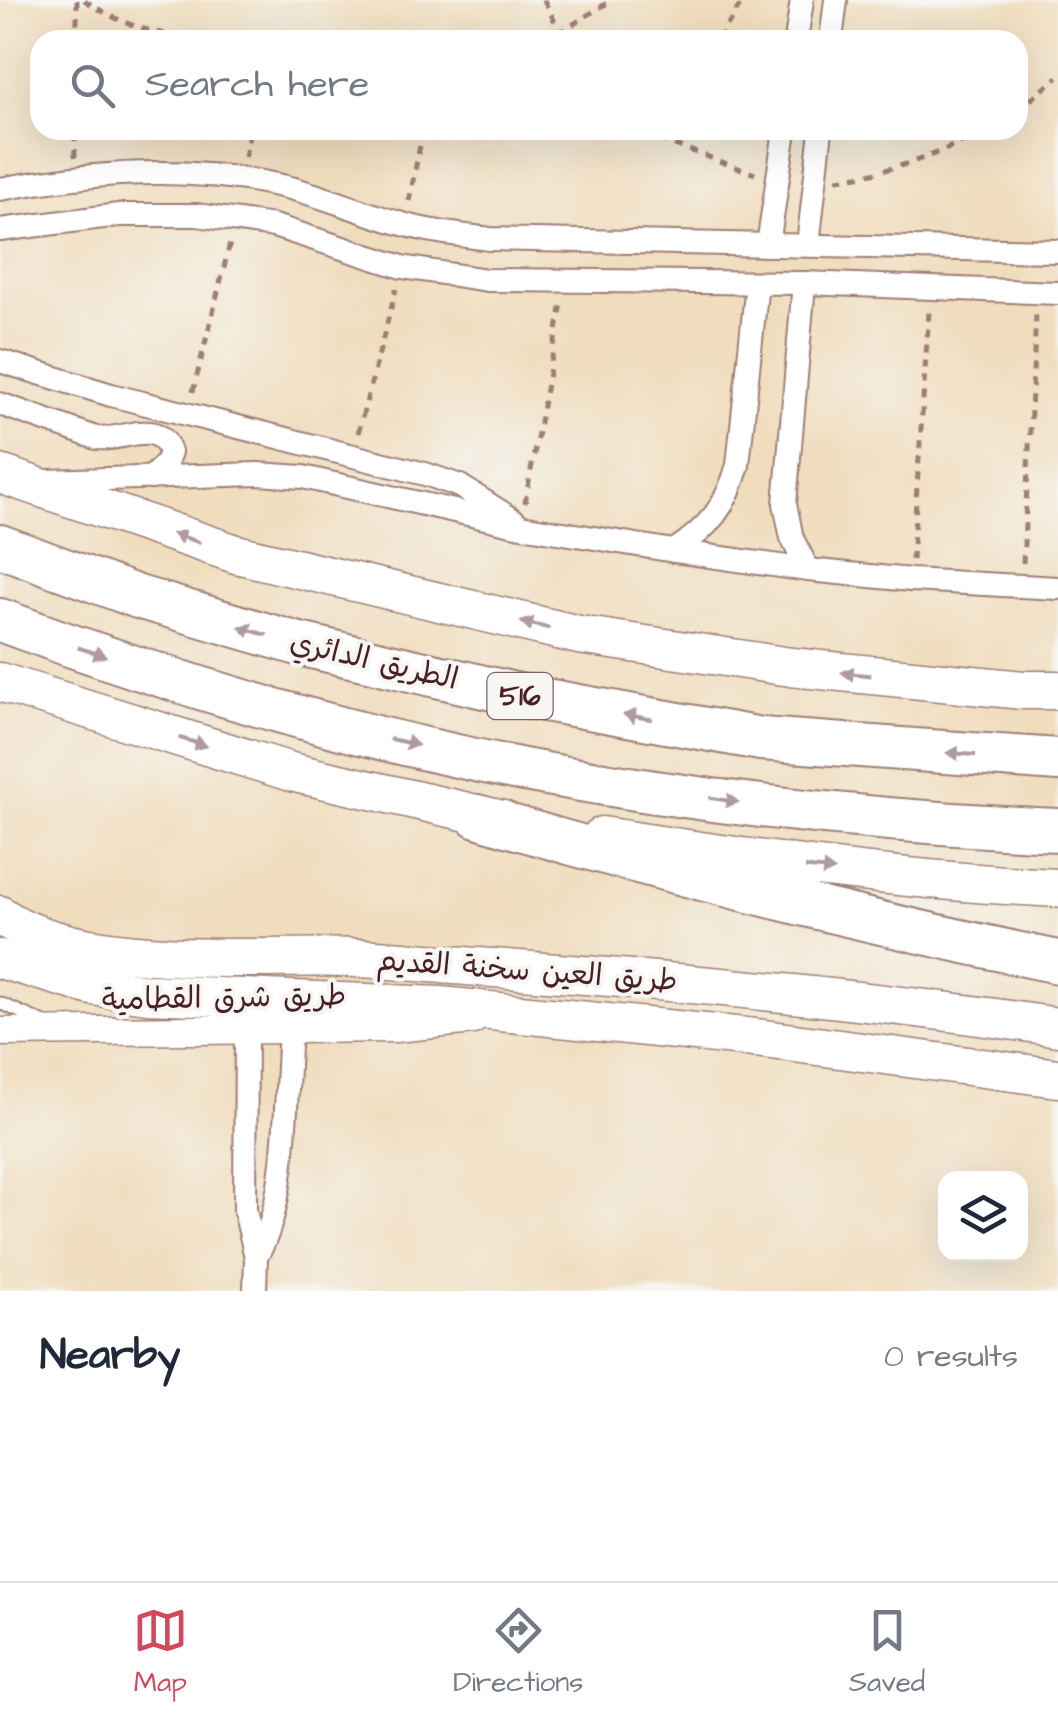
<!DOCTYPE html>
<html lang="en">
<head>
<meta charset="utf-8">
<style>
  body { margin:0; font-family:"Architects Daughter","Playpen Sans Arabic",sans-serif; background:#f6f6f7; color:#1f2937 }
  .controls { position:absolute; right:30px; bottom:30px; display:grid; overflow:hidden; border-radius:20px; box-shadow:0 10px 40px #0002 }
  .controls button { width:90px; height:90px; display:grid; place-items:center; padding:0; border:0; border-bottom:2px solid #e0e1e3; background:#fff; color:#1f2937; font:50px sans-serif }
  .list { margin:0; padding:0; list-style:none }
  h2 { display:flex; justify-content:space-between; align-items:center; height:130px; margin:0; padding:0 40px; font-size:42px }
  h2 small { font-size:32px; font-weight:400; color:#747a83 }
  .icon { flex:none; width:55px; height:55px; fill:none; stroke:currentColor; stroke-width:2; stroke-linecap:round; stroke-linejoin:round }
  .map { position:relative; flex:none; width:1058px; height:1291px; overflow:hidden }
  .search { position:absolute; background:#fff; box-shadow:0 10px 40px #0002; left:30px; right:30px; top:30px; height:110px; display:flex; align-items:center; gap:25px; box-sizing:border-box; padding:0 35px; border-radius:30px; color:#747a83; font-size:38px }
  .sheet { height:290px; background:#fff }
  nav { display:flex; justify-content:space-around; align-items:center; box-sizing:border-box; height:140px; border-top:2px solid #e0e1e3; background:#fff; font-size:28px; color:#747a83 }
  nav a { display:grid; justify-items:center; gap:5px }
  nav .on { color:#d1495b }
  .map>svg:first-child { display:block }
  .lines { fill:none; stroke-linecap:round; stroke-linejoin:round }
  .service-casing { stroke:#9d7e74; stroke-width:15 }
  .minor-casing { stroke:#9d7e74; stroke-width:26 }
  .tertiary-casing { stroke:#9d7e74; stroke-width:31 }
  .primary-casing { stroke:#9d7e74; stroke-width:41 }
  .trunk-casing { stroke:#9d7e74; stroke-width:41 }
  .motorway-casing { stroke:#9d7e74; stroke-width:46 }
  .path { stroke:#9d7e74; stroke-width:5; stroke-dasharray:8 8; stroke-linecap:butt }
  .service { stroke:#fff; stroke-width:11 }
  .minor { stroke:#fff; stroke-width:22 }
  .tertiary { stroke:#fff; stroke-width:28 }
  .primary { stroke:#fff; stroke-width:38 }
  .trunk { stroke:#fff; stroke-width:38 }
  .motorway { stroke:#fff; stroke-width:42 }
  .oneway { fill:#ae9aa0 }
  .labels { text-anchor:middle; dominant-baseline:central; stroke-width:8; stroke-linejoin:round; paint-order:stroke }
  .shield { fill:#f6f6f2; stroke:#7e6067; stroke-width:2.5 }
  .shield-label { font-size:28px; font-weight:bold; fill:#4a1f2b }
  .street-label { font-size:30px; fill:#4a1f2b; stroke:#f6f6f2 }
</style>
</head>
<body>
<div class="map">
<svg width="1058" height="1291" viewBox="0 0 1058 1291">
  <rect width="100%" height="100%" fill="#f6f6f2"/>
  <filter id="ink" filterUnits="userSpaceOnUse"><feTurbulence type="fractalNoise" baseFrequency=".01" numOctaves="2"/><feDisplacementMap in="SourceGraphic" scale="20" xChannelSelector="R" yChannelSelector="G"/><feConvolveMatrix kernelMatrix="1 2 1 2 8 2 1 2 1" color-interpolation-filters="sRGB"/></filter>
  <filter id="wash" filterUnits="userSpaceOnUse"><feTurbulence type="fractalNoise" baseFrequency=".0048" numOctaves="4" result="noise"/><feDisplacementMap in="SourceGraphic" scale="40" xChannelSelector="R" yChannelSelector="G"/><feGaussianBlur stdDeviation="2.25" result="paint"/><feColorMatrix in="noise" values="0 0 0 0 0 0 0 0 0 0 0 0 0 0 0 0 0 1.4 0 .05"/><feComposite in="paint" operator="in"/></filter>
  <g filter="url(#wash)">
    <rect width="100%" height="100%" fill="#f0ddbe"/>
  </g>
  <g filter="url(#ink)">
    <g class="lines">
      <defs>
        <polyline id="service" points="0,1003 47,1024"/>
        <g id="minor">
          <polyline points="796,40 802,0"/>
          <polyline points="831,40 836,0"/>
          <path d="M0,189C93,172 189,165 282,186C322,195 360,212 399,223C429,232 459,235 490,239L1058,251"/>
          <polyline points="0,230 119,215 197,215 274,226 402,267 487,280 804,283 1058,293"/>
          <polyline points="768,245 785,130"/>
          <polyline points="808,245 821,130"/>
          <polyline points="804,283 785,504 792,538 808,570"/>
          <polyline points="0,361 111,395 425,474 460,486 515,521"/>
          <path d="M0,404L96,438C124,442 158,416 170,452L166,463L151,478"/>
          <polyline points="46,481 258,474 303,477 521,526 674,551 808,570 911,580 1058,588"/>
          <path d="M674,551C709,528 727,505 738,465L757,283"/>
          <polyline points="246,1031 245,1210 256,1257 255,1291"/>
          <path d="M256,1257C289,1204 285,1094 290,1030"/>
        </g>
        <polyline id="tertiary" points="0,1032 395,1028 473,1020"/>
        <g id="primary">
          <path d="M0,915C77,971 261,955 357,958C402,960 447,965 493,968C682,982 870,999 1058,1027"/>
          <polyline points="0,959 92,986 147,994 441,1006 764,1039 1058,1078"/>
        </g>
        <g id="trunk">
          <polyline points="0,474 236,554 579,635 791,667 1023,690 1058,690"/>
          <polyline points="0,682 291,772 503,820"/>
          <path d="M602,836C754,860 904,881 1058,888"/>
        </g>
        <g id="motorway">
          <polyline points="0,546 138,597 295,643 523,696 761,739 1058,760"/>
          <path d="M0,620C170,683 346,735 524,770C699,803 880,822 1058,830"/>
          <path d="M477,816C669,874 862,921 1058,962"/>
        </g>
      </defs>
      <!-- service casing -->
      <use href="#service" class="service-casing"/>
      <!-- minor casing -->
      <use href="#minor" class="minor-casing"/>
      <!-- tertiary casing -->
      <use href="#tertiary" class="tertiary-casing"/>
      <!-- primary casing -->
      <use href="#primary" class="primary-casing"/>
      <!-- trunk casing -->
      <use href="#trunk" class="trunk-casing"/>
      <!-- motorway casing -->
      <use href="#motorway" class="motorway-casing"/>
      <!-- path -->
      <g class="path">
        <path d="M84,0C133,32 161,35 218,40"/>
        <polyline points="544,0 564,40"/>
        <polyline points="559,33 612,0"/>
        <polyline points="77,40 77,0"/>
        <polyline points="719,40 743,0"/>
        <polyline points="1018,110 1058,77"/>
        <polyline points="646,130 661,140 755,174"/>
        <polyline points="661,140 667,130"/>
        <polyline points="75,157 75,130"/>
        <polyline points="245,157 250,130"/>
        <path d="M837,179C889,173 939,155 985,130"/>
        <polyline points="409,201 423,130"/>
        <polyline points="193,392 230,243"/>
        <polyline points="358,433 396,289"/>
        <polyline points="525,503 562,303"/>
        <polyline points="912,560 929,312"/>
        <polyline points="1023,563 1036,315"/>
      </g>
      <!-- service -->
      <use href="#service" class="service"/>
      <!-- minor -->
      <use href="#minor" class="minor"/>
      <!-- tertiary -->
      <use href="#tertiary" class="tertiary"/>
      <!-- primary -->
      <use href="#primary" class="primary"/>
      <!-- trunk -->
      <use href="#trunk" class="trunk"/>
      <!-- motorway -->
      <use href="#motorway" class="motorway"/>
    </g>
    <!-- one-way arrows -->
    <defs><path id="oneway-solid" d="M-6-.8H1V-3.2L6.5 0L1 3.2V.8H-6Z" transform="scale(2.5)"/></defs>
    <g class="oneway">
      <use href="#oneway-solid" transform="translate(186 538) rotate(-162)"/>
      <use href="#oneway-solid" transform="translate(535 625) rotate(-167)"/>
      <use href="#oneway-solid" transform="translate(253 631) rotate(-164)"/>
      <use href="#oneway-solid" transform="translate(92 652) rotate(18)"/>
      <use href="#oneway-solid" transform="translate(856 674) rotate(-174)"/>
      <use href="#oneway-solid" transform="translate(638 717) rotate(-170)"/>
      <use href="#oneway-solid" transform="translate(193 742) rotate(17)"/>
      <use href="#oneway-solid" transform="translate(404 742) rotate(13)"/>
      <use href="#oneway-solid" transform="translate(961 754) rotate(-176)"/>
      <use href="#oneway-solid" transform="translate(724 800) rotate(9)"/>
      <use href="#oneway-solid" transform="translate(820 869) rotate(6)"/>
    </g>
  </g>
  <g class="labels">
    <!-- shield labels -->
    <rect class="shield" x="487.5" y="673" width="65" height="46" rx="8"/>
    <g class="shield-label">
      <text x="520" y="696">516</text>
    </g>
    <!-- street labels -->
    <g class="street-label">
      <text transform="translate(374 661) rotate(13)">الطريق الدائري</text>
      <text transform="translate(527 971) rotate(4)">طريق العين سخنة القديم</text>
      <text transform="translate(224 998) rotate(-1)">طريق شرق القطامية</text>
    </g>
  </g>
</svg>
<div class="controls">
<button><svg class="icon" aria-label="layers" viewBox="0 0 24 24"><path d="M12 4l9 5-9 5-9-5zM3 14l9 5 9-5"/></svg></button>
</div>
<div class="search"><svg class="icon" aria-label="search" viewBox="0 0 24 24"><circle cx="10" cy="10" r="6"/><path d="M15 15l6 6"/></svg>Search here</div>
</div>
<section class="sheet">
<h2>Nearby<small>0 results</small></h2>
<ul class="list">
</ul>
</section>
<nav>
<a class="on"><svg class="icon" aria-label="map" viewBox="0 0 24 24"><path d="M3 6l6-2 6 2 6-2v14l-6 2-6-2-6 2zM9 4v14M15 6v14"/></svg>Map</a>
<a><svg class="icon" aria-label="directions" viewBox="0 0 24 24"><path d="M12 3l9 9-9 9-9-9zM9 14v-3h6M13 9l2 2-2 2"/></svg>Directions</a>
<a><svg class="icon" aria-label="saved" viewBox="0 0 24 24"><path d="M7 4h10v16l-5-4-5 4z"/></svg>Saved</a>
</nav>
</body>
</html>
